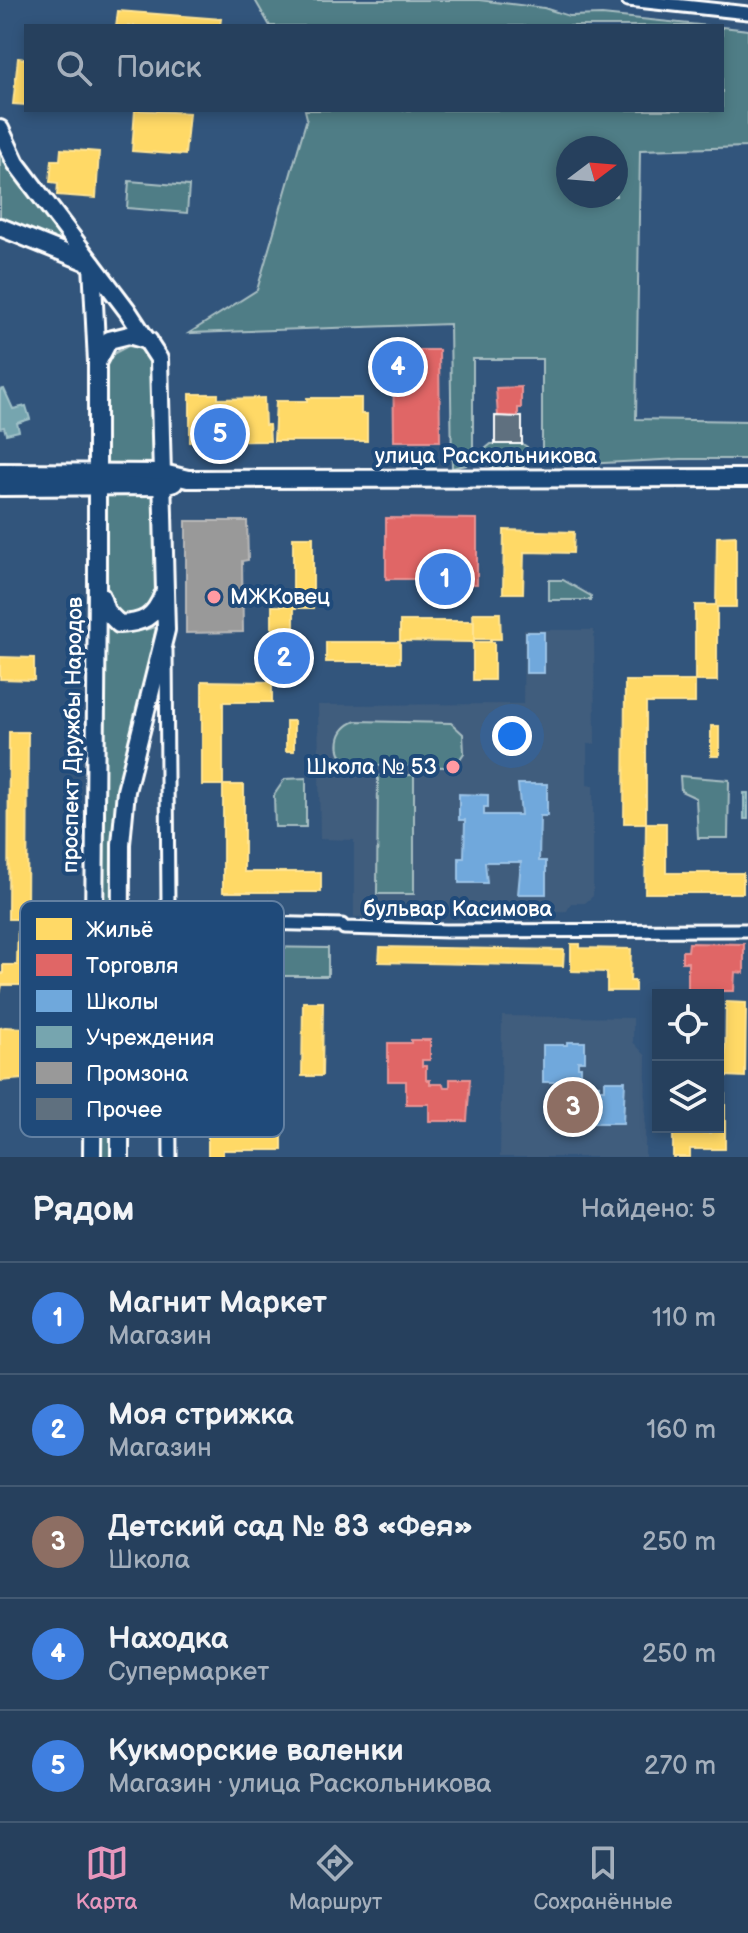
<!DOCTYPE html>
<html lang="ru">
<head>
<meta charset="utf-8">
<style>
  body { margin:0; font-family:"Balsamiq Sans",sans-serif; background:#2e4763; color:#f1f3f6 }
  .controls { position:absolute; right:24px; bottom:24px; display:grid; overflow:hidden; border-radius:0px; box-shadow:0 4px 12px #0003 }
  .controls button { width:72px; height:72px; display:grid; place-items:center; padding:0; border:0; border-bottom:2px solid #425972; background:#26405d; color:#f1f3f6; font:40px sans-serif }
  .compass { position:absolute; left:556px; top:136px; width:72px; height:72px; border-radius:50%; background:#26405d; box-shadow:0 4px 12px #0003; rotate:74deg }
  .you { position:absolute; left:512px; top:736px; width:28px; height:28px; margin:-20px; border:6px solid #fff; border-radius:50%; background:#1a73e8; box-shadow:0 0 0 12px #1a73e833 }
  .badge { display:grid; place-items:center; width:52px; height:52px; border-radius:50%; background:#e797bd; color:#fff; font-size:26px; font-weight:700 }
  .pin { position:absolute; translate:-50% -50%; border:4px solid #fff; box-shadow:0 2px 8px #0006 }
  .list { margin:0; padding:0; list-style:none }
  h2 { display:flex; justify-content:space-between; align-items:center; height:104px; margin:0; padding:0 32px; font-size:34px }
  h2 small { font-size:26px; font-weight:400; color:#a4afbc }
  .list li { display:grid; grid-template-columns:52px 1fr auto; gap:24px; align-items:center; box-sizing:border-box; height:112px; padding:0 32px; border-top:2px solid #425972 }
  .list b { display:block; font-size:30px; white-space:nowrap }
  .list p { margin:0; font-size:26px; white-space:nowrap; color:#a4afbc }
  .list em { font-size:26px; font-style:normal; color:#a4afbc }
  .icon { flex:none; width:44px; height:44px; fill:none; stroke:currentColor; stroke-width:2; stroke-linecap:round; stroke-linejoin:round }
  .map { position:relative; flex:none; width:748px; height:1157px; overflow:hidden }
  .search { position:absolute; background:#26405d; box-shadow:0 4px 12px #0003; left:24px; right:24px; top:24px; height:88px; display:flex; align-items:center; gap:20px; box-sizing:border-box; padding:0 28px; border-radius:0px; color:#a4afbc; font-size:30px }
  .sheet { height:664px; background:#26405d }
  nav { display:flex; justify-content:space-around; align-items:center; box-sizing:border-box; height:112px; border-top:2px solid #425972; background:#26405d; font-size:22px; color:#a4afbc }
  nav a { display:grid; justify-items:center; gap:4px }
  nav .on { color:#e797bd }
  .map>svg:first-child { display:block }
  .built { fill:#405d7d }
  .green { fill:#507d86; stroke:#a8bec2; stroke-width:2; fill-rule:evenodd }
  .homes { fill:#ffd966; stroke:#ffe494; stroke-width:2 }
  .shops { fill:#e06666; stroke:#e99494; stroke-width:2 }
  .schools { fill:#6fa8dc; stroke:#9ac2e6; stroke-width:2 }
  .public { fill:#76a5af; stroke:#9fc0c7; stroke-width:2 }
  .industry { fill:#999; stroke:#b8b8b8; stroke-width:2 }
  .building { fill:#5f707f; stroke:#fff; stroke-width:2 }
  .lines { fill:none; stroke-linecap:round; stroke-linejoin:round }
  .street-casing { stroke:#fff; stroke-width:17 }
  .secondary-casing { stroke:#fff; stroke-width:22 }
  .street { stroke:#1f4a7a; stroke-width:11 }
  .secondary { stroke:#1f4a7a; stroke-width:16 }
  .poi-dot { fill:#ff9aa2; stroke:#1f4a7a; stroke-width:3 }
  .labels { text-anchor:middle; dominant-baseline:central; stroke-width:8; stroke-linejoin:round; paint-order:stroke }
  .street-label { font-size:22px; fill:#fff; stroke:#1f4a7a }
  .poi-label { font-size:22px; fill:#fff; stroke:#1f4a7a; text-anchor:start }
  .key { fill:#1f4a7a; stroke:#6280a2; stroke-width:2 }
  .key-label { font-size:22px; fill:#fff }
</style>
</head>
<body>
<div class="map">
<svg width="748" height="1157" viewBox="0 0 748 1157">
  <rect width="100%" height="100%" fill="#32557c"/>
  <filter id="ink" filterUnits="userSpaceOnUse"><feTurbulence type="fractalNoise" baseFrequency=".0125" numOctaves="2"/><feDisplacementMap in="SourceGraphic" scale="16" xChannelSelector="R" yChannelSelector="G"/><feConvolveMatrix kernelMatrix="1 2 1 2 8 2 1 2 1" color-interpolation-filters="sRGB"/></filter>
  <g filter="url(#ink)">
    <!-- built -->
    <g class="built">
      <polygon points="524,630 594,630 595,744 587,744 587,785 593,786 593,896 585,903 571,903 567,911 354,917 354,840 320,839 318,705 523,704"/>
      <polygon points="502,1016 633,1018 633,1042 646,1056 645,1157 500,1157"/>
    </g>
    <!-- green -->
    <g class="green">
      <polygon points="255,0 479,0 544,8 569,16 602,15 709,26 270,26"/>
      <path d="M722,27L748,30V147L640,150L636,419L748,421V459H681L565,465L552,462L542,451V359H473V451L466,465L452,468L450,324L189,333L257,290L307,118L305,110H722ZM568,148H616V196H568Z"/>
      <polygon points="0,150 66,239 61,242 0,218"/>
      <polygon points="129,181 189,186 187,213 127,208"/>
      <path d="M128,346C148,348 151,358 157,375V594L149,612L123,617L114,612L104,597L105,369L111,355Z"/>
      <polygon points="521,443 527,447 529,454 523,467 492,467 486,463 485,449 491,444"/>
      <polygon points="549,580 563,580 591,596 591,600 549,600"/>
      <path d="M104,622C121,632 138,633 156,627L114,830L115,1157H99Z"/>
      <path d="M356,721L451,723L463,734L464,753L458,762L447,767L349,765C333,752 335,729 356,721Z"/>
      <polygon points="378,775 414,775 414,894 377,894"/>
      <polygon points="680,776 729,780 728,838 698,838 696,798 681,791"/>
      <polygon points="306,778 306,827 275,827 274,795 285,779"/>
      <polygon points="254,947 328,948 328,976 254,976"/>
    </g>
    <!-- homes -->
    <g class="homes">
      <polygon points="118,11 221,19 220,26 116,26"/>
      <polygon points="18,58 26,59 26,105 13,104"/>
      <polygon points="135,110 189,113 185,155 132,151"/>
      <polygon points="61,149 99,152 96,198 57,195 58,183 50,182 52,160 60,160"/>
      <polygon points="190,394 218,394 218,399 264,398 265,425 269,425 270,441 190,442"/>
      <polygon points="307,398 361,398 361,414 367,414 367,441 274,441 276,401 307,401"/>
      <polygon points="504,530 574,532 573,553 524,552 523,593 503,593"/>
      <polygon points="736,536 736,607 717,607 717,681 695,681 695,605 716,605 717,537"/>
      <polygon points="293,537 313,537 313,608 294,608 294,682 272,682 272,606 293,606"/>
      <polygon points="473,613 500,613 501,639 474,639"/>
      <rect x="188" y="615" width="29" height="15"/>
      <polygon points="400,621 474,621 474,642 494,642 494,680 473,680 473,642 400,641"/>
      <rect x="326" y="642" width="74" height="20"/>
      <polygon points="0,657 34,658 34,680 0,679"/>
      <polygon points="202,681 272,682 272,702 223,702 223,785 202,785"/>
      <polygon points="625,681 695,681 695,703 646,703 646,823 624,823"/>
      <rect x="286" y="721" width="8" height="30"/>
      <rect x="711" y="726" width="8" height="30"/>
      <polygon points="9,732 28,732 27,919 8,919"/>
      <polygon points="223,785 244,785 244,872 321,872 321,892 223,892"/>
      <polygon points="646,823 666,823 666,873 743,873 743,893 645,893"/>
      <polygon points="18,919 36,919 36,985 2,985 0,994 0,974 3,974 3,965 17,965"/>
      <polygon points="571,944 580,944 580,948 631,949 630,981 635,981 635,991 607,991 607,972 571,971"/>
      <polygon points="380,947 564,950 563,966 379,962"/>
      <polygon points="303,1002 323,1002 322,1076 302,1076"/>
      <polygon points="726,1002 746,1003 745,1077 725,1076"/>
      <polygon points="5,1027 44,1029 47,1089 23,1089 23,1079 0,1081 0,1028"/>
      <polygon points="718,1078 725,1078 725,1149 690,1149 690,1157 673,1157 673,1133 710,1133 709,1127 718,1127"/>
      <polygon points="266,1079 282,1079 282,1150 223,1150 223,1157 208,1157 208,1135 266,1135"/>
    </g>
    <!-- shops -->
    <g class="shops">
      <polygon points="393,350 439,350 440,441 394,441"/>
      <polygon points="521,387 521,408 518,408 518,417 498,417 496,388"/>
      <polygon points="386,518 477,519 477,584 439,584 439,579 386,579"/>
      <polygon points="689,943 744,944 744,973 735,972 734,991 707,991 707,995 688,995 688,962 682,962 682,951 688,951"/>
      <polygon points="411,1040 430,1040 430,1060 422,1060 422,1066 426,1066 426,1080 430,1080 430,1084 443,1084 444,1087 450,1087 450,1079 470,1079 467,1121 429,1121 429,1104 406,1104 406,1081 388,1081 388,1043 411,1043"/>
    </g>
    <!-- schools -->
    <g class="schools">
      <rect x="526" y="632" width="18" height="41"/>
      <polygon points="518,784 547,784 547,816 540,816 539,861 546,861 546,894 518,894 521,862 485,862 487,883 459,883 459,858 464,858 465,820 459,820 459,794 488,795 488,807 484,807 484,815 521,815"/>
      <polygon points="567,1042 585,1042 585,1061 578,1061 578,1067 581,1067 581,1081 585,1081 585,1085 599,1085 599,1089 605,1089 605,1081 625,1081 623,1123 584,1123 584,1106 561,1106 561,1082 543,1082 543,1045 567,1045"/>
    </g>
    <!-- public -->
    <g class="public">
      <polygon points="4,389 13,409 26,406 30,419 17,423 19,431 6,434 4,427 0,428 0,390"/>
      <rect x="744" y="793" width="4" height="26"/>
    </g>
    <!-- industry -->
    <polygon class="industry" points="186,521 247,521 248,560 242,561 243,632 186,633"/>
    <!-- building -->
    <polygon class="building" points="495,416 522,417 522,444 495,444"/>
    <g class="lines">
      <defs>
        <g id="street">
          <polyline points="628,0 748,13"/>
          <polyline points="166,650 170,1157"/>
          <polyline points="170,921 342,925 344,928 446,931 748,930"/>
        </g>
        <g id="secondary">
          <polyline points="0,129 16,163 127,310 159,359 166,630 126,791 121,844 120,1157"/>
          <polyline points="0,227 92,264 97,362 97,587 92,1157"/>
          <polyline points="98,361 109,340 129,335 149,341"/>
          <polyline points="0,472 163,473 188,479 748,478"/>
          <polyline points="0,487 164,486 174,483"/>
          <path d="M101,596L106,611L119,624C143,623 154,618 163,595"/>
        </g>
      </defs>
      <!-- street casing -->
      <use href="#street" class="street-casing"/>
      <!-- secondary casing -->
      <use href="#secondary" class="secondary-casing"/>
      <!-- street -->
      <use href="#street" class="street"/>
      <!-- secondary -->
      <use href="#secondary" class="secondary"/>
    </g>
  </g>
  <!-- markers -->
  <g class="poi-dot">
    <circle cx="214" cy="597" r="8"/>
    <circle cx="453" cy="767" r="8"/>
  </g>
  <g class="labels">
    <!-- street labels -->
    <g class="street-label">
      <text x="486" y="456">улица Раскольникова</text>
      <text transform="translate(73 735) rotate(-89)">проспект Дружбы Народов</text>
      <text x="458" y="909">бульвар Касимова</text>
    </g>
    <!-- poi labels -->
    <g class="poi-label">
      <text x="230" y="597">МЖКовец</text>
      <text x="437" y="767" text-anchor="end">Школа № 53</text>
    </g>
  </g>
  <!-- legend -->
  <rect x="20" y="901" width="264" height="236" rx="12" class="key"/>
  <rect x="36" y="918" width="36" height="22" fill="#ffd966"/>
  <rect x="36" y="954" width="36" height="22" fill="#e06666"/>
  <rect x="36" y="990" width="36" height="22" fill="#6fa8dc"/>
  <rect x="36" y="1026" width="36" height="22" fill="#76a5af"/>
  <rect x="36" y="1062" width="36" height="22" fill="#999"/>
  <rect x="36" y="1098" width="36" height="22" fill="#5f707f"/>
  <g class="key-label">
    <text x="86" y="937">Жильё</text>
    <text x="86" y="973">Торговля</text>
    <text x="86" y="1009">Школы</text>
    <text x="86" y="1045">Учреждения</text>
    <text x="86" y="1081">Промзона</text>
    <text x="86" y="1117">Прочее</text>
  </g>
</svg>
<div class="controls">
<button><svg class="icon" aria-label="locate" viewBox="0 0 24 24"><circle cx="12" cy="12" r="6"/><path d="M12 2v4M12 18v4M2 12h4M18 12h4"/></svg></button>
<button><svg class="icon" aria-label="layers" viewBox="0 0 24 24"><path d="M12 4l9 5-9 5-9-5zM3 14l9 5 9-5"/></svg></button>
</div>
<svg class="compass" viewBox="-18 -18 36 36"><path d="M0-13l5 13h-10z" fill="#e53935"/><path d="M0 13l5-13h-10z" fill="#a4afbc"/></svg>
<div class="you"></div>
<div class="pin badge" style="left:445px;top:579px;background:#3f7fe0">1</div>
<div class="pin badge" style="left:284px;top:658px;background:#3f7fe0">2</div>
<div class="pin badge" style="left:573px;top:1107px;background:#8d6e63">3</div>
<div class="pin badge" style="left:398px;top:367px;background:#3f7fe0">4</div>
<div class="pin badge" style="left:220px;top:434px;background:#3f7fe0">5</div>
<div class="search"><svg class="icon" aria-label="search" viewBox="0 0 24 24"><circle cx="10" cy="10" r="6"/><path d="M15 15l6 6"/></svg>Поиск</div>
</div>
<section class="sheet">
<h2>Рядом<small>Найдено: 5</small></h2>
<ul class="list">
<li><span class="badge" style="background:#3f7fe0">1</span><div><b>Магнит Маркет</b><p>Магазин</p></div><em>110 m</em></li>
<li><span class="badge" style="background:#3f7fe0">2</span><div><b>Моя стрижка</b><p>Магазин</p></div><em>160 m</em></li>
<li><span class="badge" style="background:#8d6e63">3</span><div><b>Детский сад № 83 «Фея»</b><p>Школа</p></div><em>250 m</em></li>
<li><span class="badge" style="background:#3f7fe0">4</span><div><b>Находка</b><p>Супермаркет</p></div><em>250 m</em></li>
<li><span class="badge" style="background:#3f7fe0">5</span><div><b>Кукморские валенки</b><p>Магазин · улица Раскольникова</p></div><em>270 m</em></li>
</ul>
</section>
<nav>
<a class="on"><svg class="icon" aria-label="map" viewBox="0 0 24 24"><path d="M3 6l6-2 6 2 6-2v14l-6 2-6-2-6 2zM9 4v14M15 6v14"/></svg>Карта</a>
<a><svg class="icon" aria-label="directions" viewBox="0 0 24 24"><path d="M12 3l9 9-9 9-9-9zM9 14v-3h6M13 9l2 2-2 2"/></svg>Маршрут</a>
<a><svg class="icon" aria-label="saved" viewBox="0 0 24 24"><path d="M7 4h10v16l-5-4-5 4z"/></svg>Сохранённые</a>
</nav>
</body>
</html>
